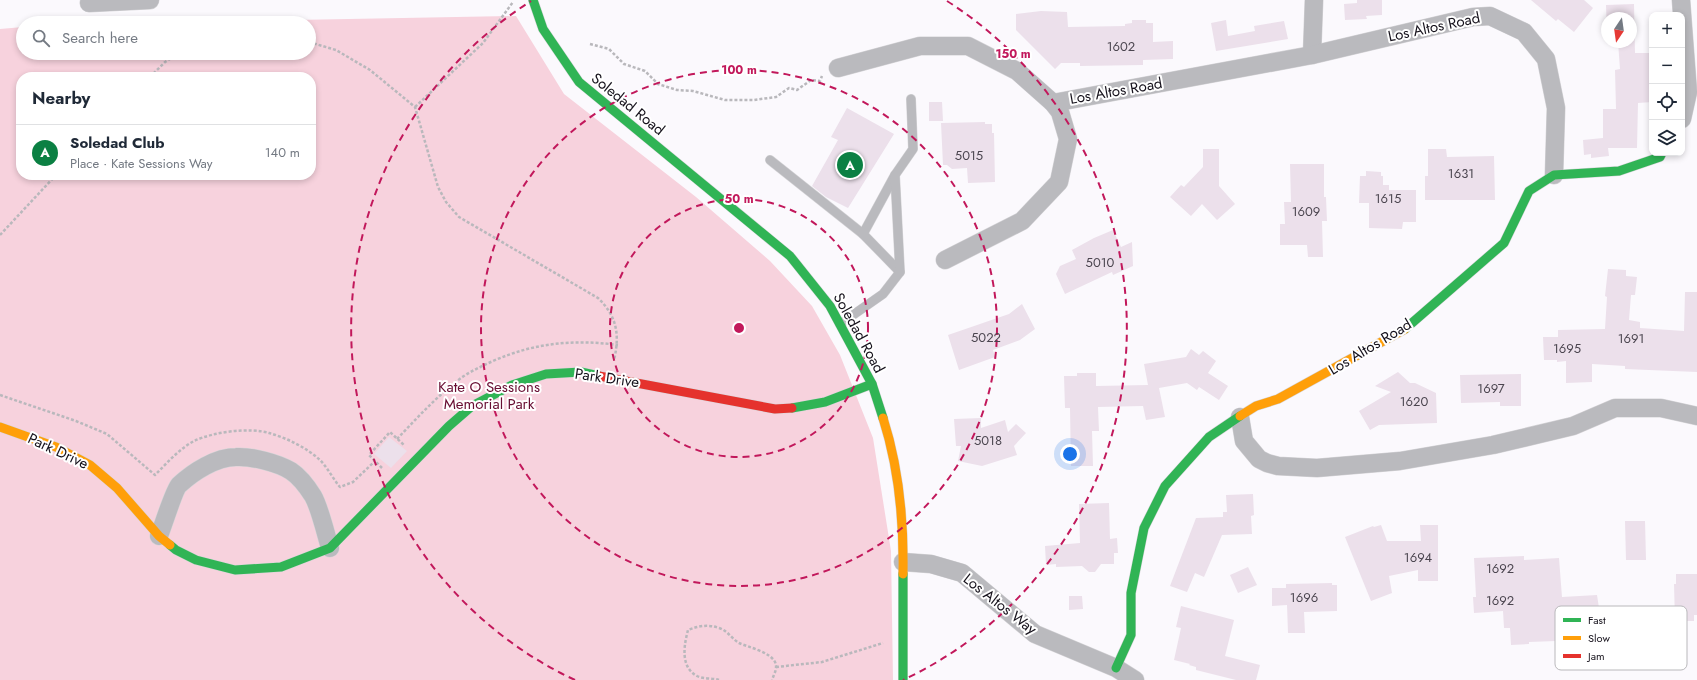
<!DOCTYPE html>
<html lang="en">
<head>
<meta charset="utf-8">
<style>
  body { margin:0; font-family:Jost,sans-serif; background:#f2f2f3; color:#1f2937 }
  .controls { position:absolute; right:12px; top:12px; display:grid; overflow:hidden; border-radius:8px; box-shadow:0 2px 6px #0003 }
  .controls button { width:36px; height:36px; display:grid; place-items:center; padding:0; border:0; border-bottom:1px solid #e0e1e3; background:#fff; color:#1f2937; font:20px sans-serif }
  .compass { position:absolute; left:1601px; top:12px; width:36px; height:36px; border-radius:50%; background:#fff; box-shadow:0 2px 6px #0003; rotate:193deg }
  .you { position:absolute; left:1070px; top:454px; width:14px; height:14px; margin:-10px; border:3px solid #fff; border-radius:50%; background:#1a73e8; box-shadow:0 0 0 6px #1a73e833 }
  .badge { display:grid; place-items:center; width:26px; height:26px; border-radius:50%; background:#0b8043; color:#fff; font-size:13px; font-weight:700 }
  .pin { position:absolute; translate:-50% -50%; border:2px solid #fff; box-shadow:0 1px 4px #0006 }
  .list { margin:0; padding:0; list-style:none }
  h2 { display:flex; justify-content:space-between; align-items:center; height:52px; margin:0; padding:0 16px; font-size:17px }
  h2 small { font-size:13px; font-weight:400; color:#747a83 }
  .list li { display:grid; grid-template-columns:26px 1fr auto; gap:12px; align-items:center; box-sizing:border-box; height:56px; padding:0 16px; border-top:1px solid #e0e1e3 }
  .list b { display:block; font-size:15px; white-space:nowrap }
  .list p { margin:0; font-size:13px; white-space:nowrap; color:#747a83 }
  .list em { font-size:13px; font-style:normal; color:#747a83 }
  .icon { flex:none; width:22px; height:22px; fill:none; stroke:currentColor; stroke-width:2; stroke-linecap:round; stroke-linejoin:round }
  .map { position:relative; flex:none; width:1697px; height:680px; overflow:hidden }
  .search { position:absolute; background:#fff; box-shadow:0 2px 6px #0003; left:16px; top:16px; width:300px; height:44px; display:flex; align-items:center; gap:10px; box-sizing:border-box; padding:0 14px; border-radius:22px; color:#747a83; font-size:15px }
  .panel { position:absolute; background:#fff; box-shadow:0 2px 6px #0003; left:16px; top:72px; width:300px; height:108px; border-radius:16px }
  .map>svg:first-child { display:block }
  .green { fill:#f7d2dd; fill-rule:evenodd }
  .building { fill:#ece0eb }
  .lines { fill:none; stroke-linecap:round; stroke-linejoin:round }
  .lane-casing { stroke:#d6d5d8; stroke-width:10 }
  .street-casing { stroke:#d6d5d8; stroke-width:19 }
  .fast-casing { stroke:#d6d5d8; stroke-width:10 }
  .slow-casing { stroke:#d6d5d8; stroke-width:10 }
  .jam-casing { stroke:#d6d5d8; stroke-width:10 }
  .path { stroke:#b9b8bc; stroke-width:2.5; stroke-dasharray:3 2; stroke-linecap:butt }
  .lane { stroke:#bababe; stroke-width:9 }
  .street { stroke:#bababe; stroke-width:18 }
  .fast { stroke:#30b455; stroke-width:9 }
  .slow { stroke:#ff9f0a; stroke-width:9 }
  .jam { stroke:#e5322d; stroke-width:9 }
  .ring { fill:none; stroke:#c2185b; stroke-width:2; stroke-dasharray:7 5 }
  .labels { text-anchor:middle; dominant-baseline:central; stroke-width:4; stroke-linejoin:round; paint-order:stroke }
  .number-label { font-size:13px; fill:#4b454f }
  .street-label { font-size:15px; fill:#15111b; stroke:#fff }
  .park-label { font-size:15px; fill:#680e33; stroke:#fff }
  .key { fill:#fff; stroke:#b9b8bb; stroke-width:1 }
  .key-label { font-size:11px; fill:#15111b }
  .centre { fill:#c2185b; stroke:#fff; stroke-width:2 }
  .ring-label { font-size:12px; text-anchor:middle; font-weight:bold; fill:#c2185b; stroke:#fff; stroke-width:4; stroke-linejoin:round; paint-order:stroke }
</style>
</head>
<body>
<div class="map">
<svg width="1697" height="680" viewBox="0 0 1697 680">
  <rect width="100%" height="100%" fill="#fbf9fd"/>
  <!-- green -->
  <path class="green" d="M516,16L564,94L696,197L770,261L812,306L840,355L873,438L891,551L893,680H0V29L23,27V53H309V23H122ZM21,77H311V175H21Z"/>
  <!-- building -->
  <g class="building">
    <polygon points="1357,0 1382,0 1382,15 1366,16 1367,19 1345,20 1344,4 1357,3"/>
    <polygon points="1531,0 1584,0 1593,8 1574,32 1558,19 1556,21"/>
    <polygon points="1634,4 1635,53 1652,53 1652,102 1638,103 1637,148 1608,148 1609,156 1591,158 1591,154 1584,155 1583,140 1603,138 1603,109 1616,109 1615,70 1620,69 1618,42 1631,42 1631,18 1607,18 1607,36 1606,5"/>
    <polygon points="1041,11 1067,12 1068,27 1125,26 1125,24 1132,23 1132,20 1146,20 1146,23 1153,23 1153,42 1173,41 1173,59 1143,60 1143,65 1080,66 1080,63 1061,63 1055,69 1016,30 1016,14"/>
    <polygon points="1226,20 1228,36 1255,31 1254,26 1284,21 1288,39 1216,51 1211,23"/>
    <polygon points="929,102 942,102 943,121 929,121"/>
    <polygon points="847,108 894,134 848,208 826,197 812,186 838,140 831,137"/>
    <polygon points="985,122 985,124 992,124 992,133 994,133 995,182 968,183 967,168 952,169 947,165 943,165 941,123"/>
    <polygon points="1203,149 1219,149 1219,186 1235,204 1217,220 1202,204 1191,216 1170,197 1181,185 1184,187 1203,167"/>
    <polygon points="1428,149 1446,149 1447,157 1494,156 1495,200 1425,200 1425,176 1428,176"/>
    <polygon points="1290,164 1324,164 1324,197 1326,197 1327,221 1322,221 1323,257 1308,257 1307,245 1280,245 1280,224 1285,224 1284,202 1291,202"/>
    <polygon points="1366,171 1381,172 1381,176 1383,176 1383,185 1389,185 1389,190 1416,190 1416,222 1403,222 1402,229 1369,228 1369,203 1359,203 1360,176 1366,176"/>
    <polygon points="1113,230 1121,247 1132,242 1133,266 1113,275 1112,272 1065,294 1056,274 1060,266 1076,259 1072,250 1094,238"/>
    <polygon points="1608,269 1626,270 1626,276 1637,277 1635,295 1631,295 1629,320 1640,322 1640,328 1684,331 1685,292 1697,292 1697,372 1625,369 1625,366 1592,364 1592,382 1566,383 1566,361 1557,362 1557,360 1544,360 1543,337 1558,337 1558,330 1605,329 1607,297 1605,296"/>
    <polygon points="1022,304 1035,329 1020,340 993,350 995,357 959,370 948,335 1009,314"/>
    <polygon points="1191,349 1199,355 1203,351 1216,361 1208,373 1228,386 1219,400 1199,387 1197,390 1187,383 1159,388 1165,417 1146,420 1143,406 1098,407 1099,431 1092,431 1093,466 1071,466 1070,408 1065,408 1064,376 1077,376 1077,373 1096,373 1096,386 1148,385 1144,364 1186,357"/>
    <polygon points="1398,372 1410,383 1415,383 1436,393 1437,423 1379,425 1370,430 1359,411 1391,392 1375,386"/>
    <polygon points="1521,374 1521,406 1500,406 1500,402 1461,403 1460,375"/>
    <polygon points="981,418 981,428 1005,420 1008,432 1016,424 1026,433 1014,446 1017,455 982,466 958,461 961,446 956,446 954,419"/>
    <polygon points="389,437 407,451 391,468 374,454"/>
    <polygon points="1253,494 1254,515 1251,516 1252,534 1222,535 1204,577 1195,573 1187,592 1170,586 1196,518 1223,517 1223,512 1227,512 1226,495"/>
    <polygon points="1109,503 1110,539 1117,538 1118,553 1114,553 1114,564 1101,564 1095,572 1089,572 1082,566 1056,567 1056,564 1046,565 1045,546 1080,543 1079,504"/>
    <polygon points="1625,521 1645,521 1646,560 1626,560"/>
    <polygon points="1381,525 1387,541 1421,541 1420,525 1438,525 1438,581 1418,581 1418,570 1389,576 1392,593 1371,601 1345,537 1373,526 1374,527"/>
    <polygon points="1524,556 1524,560 1559,558 1562,597 1597,595 1599,608 1613,607 1613,615 1619,615 1619,627 1622,627 1625,664 1598,665 1597,640 1556,643 1556,641 1529,642 1529,644 1511,645 1510,628 1504,628 1503,611 1474,613 1473,597 1476,597 1474,558"/>
    <polygon points="1248,567 1257,585 1238,593 1230,575"/>
    <polygon points="1676,574 1697,574 1697,615 1694,615 1694,621 1675,621 1674,584 1676,584"/>
    <polygon points="1332,583 1332,585 1337,585 1337,611 1304,612 1305,633 1288,633 1287,605 1272,606 1272,588 1286,588 1286,584"/>
    <polygon points="1069,596 1082,596 1083,609 1069,610"/>
    <polygon points="1181,606 1234,620 1225,656 1260,665 1256,680 1236,680 1196,670 1196,667 1189,665 1190,664 1174,660 1181,628 1176,627"/>
  </g>
  <g class="lines">
    <defs>
      <g id="lane">
        <polyline points="770,160 863,234"/>
        <polyline points="895,175 863,234 900,272"/>
        <polyline points="840,324 883,294 900,272 895,175 913,149 911,99"/>
      </g>
      <g id="street">
        <polyline points="1681,0 1688,92 1682,119"/>
        <polyline points="89,3 150,0"/>
        <polyline points="1312,55 1314,0"/>
        <polyline points="838,68 920,46 968,46 1017,71 1053,103 1060,112 1068,139 1059,182 1022,221 945,260"/>
        <polyline points="1053,103 1312,55 1473,17 1490,16 1524,32 1546,59 1556,108 1554,175"/>
        <polyline points="1240,417 1244,441 1259,459 1267,463 1278,466 1317,468 1400,461 1493,445 1573,426 1615,408 1661,408 1697,416"/>
        <path d="M159,536C163,526 174,490 179,485C193,472 216,457 236,457C251,456 278,463 291,471C300,477 308,488 313,496C320,508 326,535 330,548"/>
        <polyline points="903,562 931,564 962,573 1035,634 1116,668 1135,680"/>
      </g>
      <g id="fast">
        <polyline points="533,0 543,29 579,82 790,256 830,306 872,384 883,418"/>
        <polyline points="1405,329 1504,243 1529,191 1554,175 1619,171 1660,157 1662,153"/>
        <polyline points="792,408 825,402 872,384"/>
        <polyline points="170,545 176,550 196,560 235,570 281,567 330,548 449,426 472,406 512,385 546,374 581,372 599,376"/>
        <polyline points="903,574 903,680"/>
        <polyline points="1116,668 1131,635 1131,593 1144,528 1165,486 1209,437 1240,416"/>
      </g>
      <g id="slow">
        <polyline points="1240,416 1256,406 1278,399 1405,329"/>
        <path d="M883,418C899,468 904,521 903,574"/>
        <polyline points="0,427 56,447 90,465 117,488 159,536 170,545"/>
      </g>
      <polyline id="jam" points="599,376 775,409 792,408"/>
    </defs>
    <!-- lane casing -->
    <use href="#lane" class="lane-casing"/>
    <!-- street casing -->
    <use href="#street" class="street-casing"/>
    <!-- fast casing -->
    <use href="#fast" class="fast-casing"/>
    <!-- slow casing -->
    <use href="#slow" class="slow-casing"/>
    <!-- jam casing -->
    <use href="#jam" class="jam-casing"/>
    <!-- path -->
    <g class="path">
      <path d="M309,42L336,50L370,70L415,107L438,187L446,202L459,217L598,298C617,316 620,335 614,360"/>
      <polyline points="590,44 609,49 624,64 645,71 658,84 677,90 693,91 725,100 754,100 776,97 789,88 797,90 811,80 820,81 822,76"/>
      <polyline points="150,77 165,62 180,53"/>
      <polyline points="415,107 483,43 513,2"/>
      <polyline points="0,235 56,175"/>
      <path d="M0,395L76,421L107,434L155,475C167,463 179,449 194,441C213,432 249,427 269,433C287,438 307,448 320,460C328,468 333,479 340,487L353,482L375,461"/>
      <path d="M397,439C417,418 437,396 461,378C471,371 482,366 493,361C534,343 573,339 618,345"/>
      <polyline points="382,468 369,455 390,432 404,445"/>
      <polyline points="776,667 822,662 883,643"/>
      <path d="M719,680C712,678 703,679 697,676C680,667 684,645 688,630C698,626 708,624 719,628C727,630 732,639 739,643C748,647 770,652 775,662C778,668 774,674 772,680"/>
    </g>
    <!-- lane -->
    <use href="#lane" class="lane"/>
    <!-- street -->
    <use href="#street" class="street"/>
    <!-- fast -->
    <use href="#fast" class="fast"/>
    <!-- slow -->
    <use href="#slow" class="slow"/>
    <!-- jam -->
    <use href="#jam" class="jam"/>
  </g>
  <!-- distance rings -->
  <g class="ring">
    <circle cx="739" cy="328" r="129"/>
    <circle cx="739" cy="328" r="258"/>
    <path d="M575 680A388 388 0 0 1 531 1M947 1A388 388 0 0 1 903 680"/>
  </g>
  <g class="labels">
    <!-- number labels -->
    <g class="number-label">
      <text x="1121" y="46">1602</text>
      <text x="969" y="155">5015</text>
      <text x="1461" y="173">1631</text>
      <text x="1388" y="198">1615</text>
      <text x="1306" y="211">1609</text>
      <text x="1100" y="262">5010</text>
      <text x="986" y="337">5022</text>
      <text x="1631" y="338">1691</text>
      <text x="1567" y="348">1695</text>
      <text x="1491" y="388">1697</text>
      <text x="1414" y="401">1620</text>
      <text x="988" y="440">5018</text>
      <text x="1418" y="557">1694</text>
      <text x="1500" y="568">1692</text>
      <text x="1304" y="597">1696</text>
      <text x="1500" y="600">1692</text>
    </g>
    <!-- street labels -->
    <g class="street-label">
      <text transform="translate(1434 27) rotate(-12)">Los Altos Road</text>
      <text transform="translate(1116 91) rotate(-10)">Los Altos Road</text>
      <text transform="translate(628 104) rotate(39)">Soledad Road</text>
      <text transform="translate(859 333) rotate(61)">Soledad Road</text>
      <text transform="translate(1370 347) rotate(-31)">Los Altos Road</text>
      <text transform="translate(607 378) rotate(8)">Park Drive</text>
      <text transform="translate(58 451) rotate(25)">Park Drive</text>
      <text transform="translate(1000 604) rotate(38)">Los Altos Way</text>
    </g>
    <!-- park labels -->
    <g class="park-label">
      <text x="489" y="387">Kate O Sessions<tspan x="489" dy="17">Memorial Park</tspan></text>
    </g>
  </g>
  <!-- legend -->
  <rect x="1555" y="606" width="132" height="64" rx="6" class="key"/>
  <rect x="1563" y="618" width="18" height="4" fill="#30b455"/>
  <rect x="1563" y="636" width="18" height="4" fill="#ff9f0a"/>
  <rect x="1563" y="654" width="18" height="4" fill="#e5322d"/>
  <g class="key-label">
    <text x="1588" y="624">Fast</text>
    <text x="1588" y="642">Slow</text>
    <text x="1588" y="660">Jam</text>
  </g>
  <circle cx="739" cy="328" r="6" class="centre"/>
  <g class="ring-label">
    <text x="1013" y="58">150 m</text>
    <text x="739" y="74">100 m</text>
    <text x="739" y="203">50 m</text>
  </g>
</svg>
<div class="controls">
<button>+</button>
<button>−</button>
<button><svg class="icon" aria-label="locate" viewBox="0 0 24 24"><circle cx="12" cy="12" r="6"/><path d="M12 2v4M12 18v4M2 12h4M18 12h4"/></svg></button>
<button><svg class="icon" aria-label="layers" viewBox="0 0 24 24"><path d="M12 4l9 5-9 5-9-5zM3 14l9 5 9-5"/></svg></button>
</div>
<svg class="compass" viewBox="-18 -18 36 36"><path d="M0-13l5 13h-10z" fill="#e53935"/><path d="M0 13l5-13h-10z" fill="#747a83"/></svg>
<div class="you"></div>
<div class="pin badge" style="left:850px;top:165px">A</div>
<div class="search"><svg class="icon" aria-label="search" viewBox="0 0 24 24"><circle cx="10" cy="10" r="6"/><path d="M15 15l6 6"/></svg>Search here</div>
<section class="panel">
<h2>Nearby<small></small></h2>
<ul class="list">
<li><span class="badge">A</span><div><b>Soledad Club</b><p>Place · Kate Sessions Way</p></div><em>140 m</em></li>
</ul>
</section>
</div>
</body>
</html>
